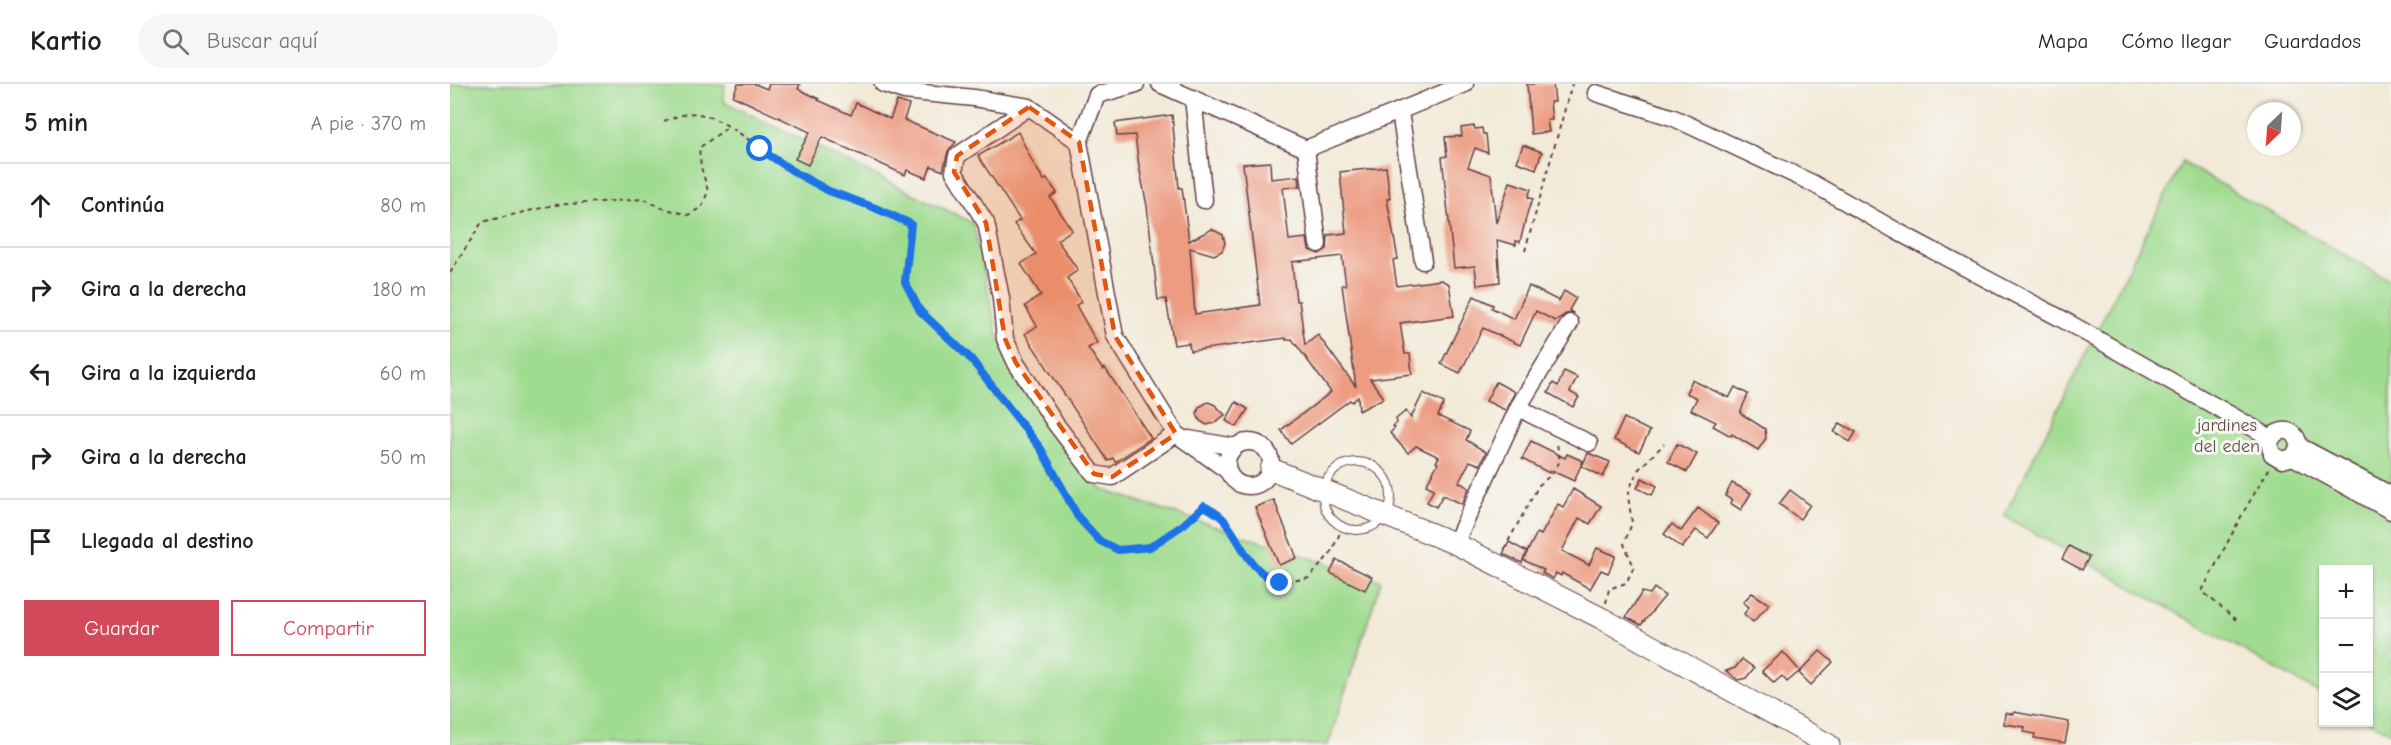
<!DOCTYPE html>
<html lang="es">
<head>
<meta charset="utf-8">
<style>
  body { margin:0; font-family:"Comic Neue",sans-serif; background:#f6f6f6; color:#202124 }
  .controls { position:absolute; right:18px; bottom:18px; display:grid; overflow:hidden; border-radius:0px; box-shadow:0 2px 4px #0004 }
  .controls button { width:54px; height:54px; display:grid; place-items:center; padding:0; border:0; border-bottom:2px solid #e0e0e0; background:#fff; color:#202124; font:30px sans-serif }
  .compass { position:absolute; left:1797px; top:18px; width:54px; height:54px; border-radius:50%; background:#fff; box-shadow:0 2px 4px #0004; rotate:205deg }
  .stop { position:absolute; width:18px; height:18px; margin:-14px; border:4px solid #1a73e8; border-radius:50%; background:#fff }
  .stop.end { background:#1a73e8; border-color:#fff; box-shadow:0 2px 6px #0008 }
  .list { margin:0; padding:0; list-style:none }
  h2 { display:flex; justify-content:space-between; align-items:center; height:78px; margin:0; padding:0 24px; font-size:26px }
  h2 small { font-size:20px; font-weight:400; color:#757577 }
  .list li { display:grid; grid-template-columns:39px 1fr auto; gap:18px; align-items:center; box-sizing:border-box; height:84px; padding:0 24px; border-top:2px solid #e0e0e0 }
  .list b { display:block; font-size:22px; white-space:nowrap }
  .list em { font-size:20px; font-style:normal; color:#757577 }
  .actions { display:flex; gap:12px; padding:18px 24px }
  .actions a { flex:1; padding:14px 0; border:2px solid #d1495b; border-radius:0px; text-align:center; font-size:21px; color:#d1495b }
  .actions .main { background:#d1495b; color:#fff }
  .icon { flex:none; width:33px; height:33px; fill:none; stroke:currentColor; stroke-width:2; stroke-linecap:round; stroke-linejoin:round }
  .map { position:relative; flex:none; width:1941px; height:661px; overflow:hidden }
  header { display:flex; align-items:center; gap:36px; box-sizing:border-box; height:84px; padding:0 30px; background:#fff; border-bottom:2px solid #e0e0e0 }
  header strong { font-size:28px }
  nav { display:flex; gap:33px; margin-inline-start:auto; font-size:21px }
  .search { width:420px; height:54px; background:#f6f6f6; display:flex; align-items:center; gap:15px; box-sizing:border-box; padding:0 21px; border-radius:33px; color:#757577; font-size:22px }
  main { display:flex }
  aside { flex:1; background:#fff }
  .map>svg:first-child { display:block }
  .green { fill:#a0dc90; stroke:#757e5e; stroke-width:1.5 }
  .building { fill:#ed9c82; fill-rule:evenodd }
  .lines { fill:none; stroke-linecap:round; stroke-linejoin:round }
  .service-casing { stroke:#633d45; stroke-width:10 }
  .minor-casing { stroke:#633d45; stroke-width:19 }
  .tertiary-casing { stroke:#633d45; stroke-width:23 }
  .path { stroke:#633d45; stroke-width:2; stroke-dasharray:4.5 4.5; stroke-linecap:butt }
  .service { stroke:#fff; stroke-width:8 }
  .minor { stroke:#fff; stroke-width:16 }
  .tertiary { stroke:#fff; stroke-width:21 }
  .route { stroke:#1a73e8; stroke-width:8 }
  .marked { fill:#e0560e; fill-opacity:0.2; stroke:#e0560e; stroke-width:4.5; stroke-dasharray:12 8; stroke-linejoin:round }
  .labels { text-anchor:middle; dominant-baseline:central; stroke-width:6; stroke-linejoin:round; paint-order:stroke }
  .park-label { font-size:18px; fill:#604e44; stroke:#f6f6f2 }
</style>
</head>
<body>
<header>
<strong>Kartio</strong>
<div class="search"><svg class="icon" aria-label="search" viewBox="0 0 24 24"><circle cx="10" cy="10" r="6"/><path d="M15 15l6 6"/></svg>Buscar aquí</div>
<nav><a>Mapa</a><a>Cómo llegar</a><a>Guardados</a></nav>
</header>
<main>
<aside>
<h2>5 min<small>A pie · 370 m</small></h2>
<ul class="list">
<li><svg class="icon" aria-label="ahead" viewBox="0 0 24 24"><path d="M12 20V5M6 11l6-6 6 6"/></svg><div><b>Continúa</b></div><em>80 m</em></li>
<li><svg class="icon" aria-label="right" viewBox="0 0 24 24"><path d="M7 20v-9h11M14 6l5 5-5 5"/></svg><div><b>Gira a la derecha</b></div><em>180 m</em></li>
<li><svg class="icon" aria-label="left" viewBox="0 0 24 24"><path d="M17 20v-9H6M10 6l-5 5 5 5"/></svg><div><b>Gira a la izquierda</b></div><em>60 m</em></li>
<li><svg class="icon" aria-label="right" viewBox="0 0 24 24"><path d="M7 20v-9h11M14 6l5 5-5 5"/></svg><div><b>Gira a la derecha</b></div><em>50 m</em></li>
<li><svg class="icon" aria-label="arrive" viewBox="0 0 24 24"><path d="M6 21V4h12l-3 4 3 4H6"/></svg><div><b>Llegada al destino</b></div></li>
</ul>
<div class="actions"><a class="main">Guardar</a><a>Compartir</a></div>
</aside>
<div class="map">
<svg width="1941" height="661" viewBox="0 0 1941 661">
  <rect width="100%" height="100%" fill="#f6f6f2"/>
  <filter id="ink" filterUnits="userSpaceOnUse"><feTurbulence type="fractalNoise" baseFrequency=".0167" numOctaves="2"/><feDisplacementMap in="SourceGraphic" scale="12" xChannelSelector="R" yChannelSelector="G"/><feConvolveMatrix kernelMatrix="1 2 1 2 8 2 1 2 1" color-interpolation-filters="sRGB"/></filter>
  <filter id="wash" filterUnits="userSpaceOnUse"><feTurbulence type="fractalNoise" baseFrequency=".008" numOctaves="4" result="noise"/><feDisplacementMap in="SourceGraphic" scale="24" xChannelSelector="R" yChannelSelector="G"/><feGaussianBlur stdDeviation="1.35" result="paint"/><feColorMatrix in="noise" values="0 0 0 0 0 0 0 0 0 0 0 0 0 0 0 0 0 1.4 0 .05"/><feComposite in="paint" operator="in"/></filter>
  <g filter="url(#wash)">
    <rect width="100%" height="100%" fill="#f2ead7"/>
    <!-- green -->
    <g class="green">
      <polygon points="0,0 275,0 273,17 523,139 549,256 651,405 931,497 878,661 0,661"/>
      <polygon points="1732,78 1941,197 1941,649 1919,637 1918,486 1874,486 1873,611 1554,432"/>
    </g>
    <g id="blocks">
      <!-- building -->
      <g class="building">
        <polygon points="288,0 305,0 317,5 319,0 350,0 348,5 369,15 368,16 401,31 406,19 440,35 447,17 459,21 454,36 506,58 498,67 493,87 481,82 476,94 457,86 455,91 372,53 358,81 345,75 360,48 283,12"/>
        <polygon points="1077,0 1103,0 1105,18 1100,18 1102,36 1097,36 1099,48 1081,50"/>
        <path d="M722,31L729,104H732L739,157L762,145L773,151L775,159L772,167L764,171L740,164L745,230L810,221L793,80L820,78L821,95L849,92L850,102L833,104L839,156L857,154L859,166L869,170L877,165L878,151L896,149L890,88L936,83L940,114L937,115L948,175L943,176L947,202L991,196L999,200L1004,232L950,239L955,270H960L962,290L920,295L934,314L909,327L908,313L902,318L900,316L841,360L831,346L881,308L842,255L836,256V254L740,267L739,259L724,261L716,215L708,216L697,122L689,82L685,51L667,52L665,39ZM892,172L896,201H892L906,303L868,251L855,261L849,217H846L842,178Z"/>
        <polygon points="1024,42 1025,45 1032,44 1033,50 1036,50 1038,69 1025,64 1018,83 1041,91 1046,139 1060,98 1081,105 1078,113 1083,115 1078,126 1070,158 1066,157 1066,161 1047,156 1050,198 1027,201 1025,182 1004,184 992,73 997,72 995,53 1012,52 1011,44"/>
        <polygon points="568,48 583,79 594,96 597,95 607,109 600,113 622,146 607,156 628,186 617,194 632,218 626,221 647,259 638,264 653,286 655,284 701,354 665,378 663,374 658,377 575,250 587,242 575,222 591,211 571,180 586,170 564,140 570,136 528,72"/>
        <polygon points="1073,61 1092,68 1086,85 1067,78"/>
        <polygon points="1079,202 1109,217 1114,207 1126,214 1119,226 1123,229 1116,230 1105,237 1086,227 1070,261 1033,244 1010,289 991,280 1024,212 1043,221 1042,224 1064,235"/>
        <polygon points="1114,287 1127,293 1120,308 1129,313 1123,323 1098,309 1103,299 1108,302"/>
        <polygon points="1242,296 1279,314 1285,303 1298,310 1290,329 1315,345 1316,354 1308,366 1282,350 1281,352 1263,342 1266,338 1241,326 1247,314 1236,309"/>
        <polygon points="1046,298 1065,308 1055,326 1036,317"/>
        <polygon points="973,309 994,319 988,332 1020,347 1016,356 1036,368 1030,381 1020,377 1009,398 1019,404 1012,420 993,411 986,423 977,418 984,405 976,401 988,379 986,378 989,373 966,362 958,369 940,349 945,344 943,342 947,339 946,335 956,327 961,334"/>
        <polygon points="758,318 765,321 775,331 764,339 757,341 750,337 747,330 749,323"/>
        <polygon points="786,318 798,325 787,343 776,337"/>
        <polygon points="1174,334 1200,347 1189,368 1164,356"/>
        <polygon points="1390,339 1406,348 1400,358 1384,348"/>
        <polygon points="1081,357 1115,374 1117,370 1133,377 1124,397 1100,386 1099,389 1072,375"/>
        <polygon points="1227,360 1247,370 1237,388 1218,378"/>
        <polygon points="1138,369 1160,378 1153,393 1132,382"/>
        <polygon points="1192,394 1207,402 1202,411 1187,404"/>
        <polygon points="1282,399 1301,409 1291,426 1280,419 1282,416 1275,412"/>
        <polygon points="1123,405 1151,422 1140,440 1129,434 1112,467 1139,481 1147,464 1166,472 1158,489 1151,486 1140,505 1112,489 1111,492 1106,489 1103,495 1092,489 1094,486 1073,476 1087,449 1091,451 1108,420 1113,423"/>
        <polygon points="1340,406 1360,421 1350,435 1329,420"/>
        <polygon points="824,416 847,474 829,481 805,423"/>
        <polygon points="1248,424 1268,439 1258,454 1246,446 1232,464 1214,450 1222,440 1231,447"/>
        <polygon points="1059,458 1077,468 1072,479 1053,470"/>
        <polygon points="1619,462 1639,473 1632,486 1612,475"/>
        <polygon points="887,476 922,493 915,506 880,489"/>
        <polygon points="1204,504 1215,512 1191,541 1176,533 1192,508 1200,510"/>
        <polygon points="1302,509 1319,520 1303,538 1294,530 1299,523 1293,518"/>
        <polygon points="1370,567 1383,578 1361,601 1349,589"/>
        <polygon points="1333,568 1350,587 1337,598 1332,592 1324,599 1312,587"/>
        <polygon points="1292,575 1304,584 1296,594 1288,596 1276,587 1285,584"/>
        <polygon points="1564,628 1619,638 1615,659 1584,654 1585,650 1574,648 1575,643 1554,640 1555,629 1563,630"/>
      </g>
    </g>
  </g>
  <g filter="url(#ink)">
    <use href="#blocks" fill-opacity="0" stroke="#633d45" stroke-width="1.5"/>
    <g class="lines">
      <defs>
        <circle id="service" cx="907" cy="412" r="34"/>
        <g id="minor">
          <polyline points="433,0 454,7 524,14 579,23 629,58"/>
          <polyline points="686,0 647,11 629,58 665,252 726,350 778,387"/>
          <polyline points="710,0 856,65 1015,0"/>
          <polyline points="1146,9 1224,34 1362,99 1450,149 1610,234 1821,354"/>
          <polyline points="743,14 754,116"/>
          <polyline points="579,23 507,72 504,88 536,139 551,214 555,255 566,279 605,339 644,390 662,393 726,350"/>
          <polyline points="950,28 973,177"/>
          <polyline points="856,65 868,160"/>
          <polyline points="1069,322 1080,330 1139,359"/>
          <polyline points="739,355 785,363"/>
          <circle cx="799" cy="380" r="22"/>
          <path d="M1849,362L1843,373L1832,376L1822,370L1819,359L1825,350C1837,343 1847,348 1849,362L1941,411"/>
          <polyline points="1843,373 1941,427"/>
          <polyline points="1005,460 1069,322 1120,239"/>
        </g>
        <polyline id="tertiary" points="821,385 1006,460 1153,535 1379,661"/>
      </defs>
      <!-- service casing -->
      <use href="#service" class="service-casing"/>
      <!-- minor casing -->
      <use href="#minor" class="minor-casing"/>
      <!-- tertiary casing -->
      <use href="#tertiary" class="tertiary-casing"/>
      <!-- path -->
      <g class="path">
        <path d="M214,37C223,34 240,27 249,30C283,37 317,73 347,90C383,111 423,123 461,140L455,199L470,227L521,275L591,365L628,433L650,457L668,466L700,463L733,441L755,422L773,434L795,470L816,494L830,499L859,494L880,470L893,443"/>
        <polyline points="1075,167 1122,0"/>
        <polyline points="0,189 32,138 104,121 195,115 209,123 238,131 252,123 258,107 251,83 249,64 278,43"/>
        <polyline points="1054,465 1089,401 1102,390 1110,377 1107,360"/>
        <polyline points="1156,519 1159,505 1176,499 1184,483 1174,460 1182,439 1178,412 1182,399 1188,386 1214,360"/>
        <polyline points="1786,536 1752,507 1794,427 1819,385"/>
      </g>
      <!-- service -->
      <use href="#service" class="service"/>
      <!-- minor -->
      <use href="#minor" class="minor"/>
      <!-- tertiary -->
      <use href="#tertiary" class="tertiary"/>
    </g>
  </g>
  <g class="lines" filter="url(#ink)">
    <!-- route -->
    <path class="route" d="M310,65L346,89L379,107L423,123L461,140L455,198L470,227L521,275L591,365L628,433L650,457L668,466L700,463L733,441L754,422C761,426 769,430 774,436C793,460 798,487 830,499"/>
  </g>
  <!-- marked area -->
  <path class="marked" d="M579,23L629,58L665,252L726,350L662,393L644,390L566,279L555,255L536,139L504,88L507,72Z"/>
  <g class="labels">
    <!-- park labels -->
    <g class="park-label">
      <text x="1777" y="341">jardines<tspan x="1777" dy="21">del eden</tspan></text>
    </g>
  </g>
</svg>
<div class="controls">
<button>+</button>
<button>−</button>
<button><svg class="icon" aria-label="layers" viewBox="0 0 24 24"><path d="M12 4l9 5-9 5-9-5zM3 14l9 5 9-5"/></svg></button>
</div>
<svg class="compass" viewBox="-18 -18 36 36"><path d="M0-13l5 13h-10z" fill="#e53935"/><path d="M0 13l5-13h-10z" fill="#757577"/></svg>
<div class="stop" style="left:310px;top:65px"></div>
<div class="stop end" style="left:830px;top:499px"></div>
</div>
</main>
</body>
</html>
